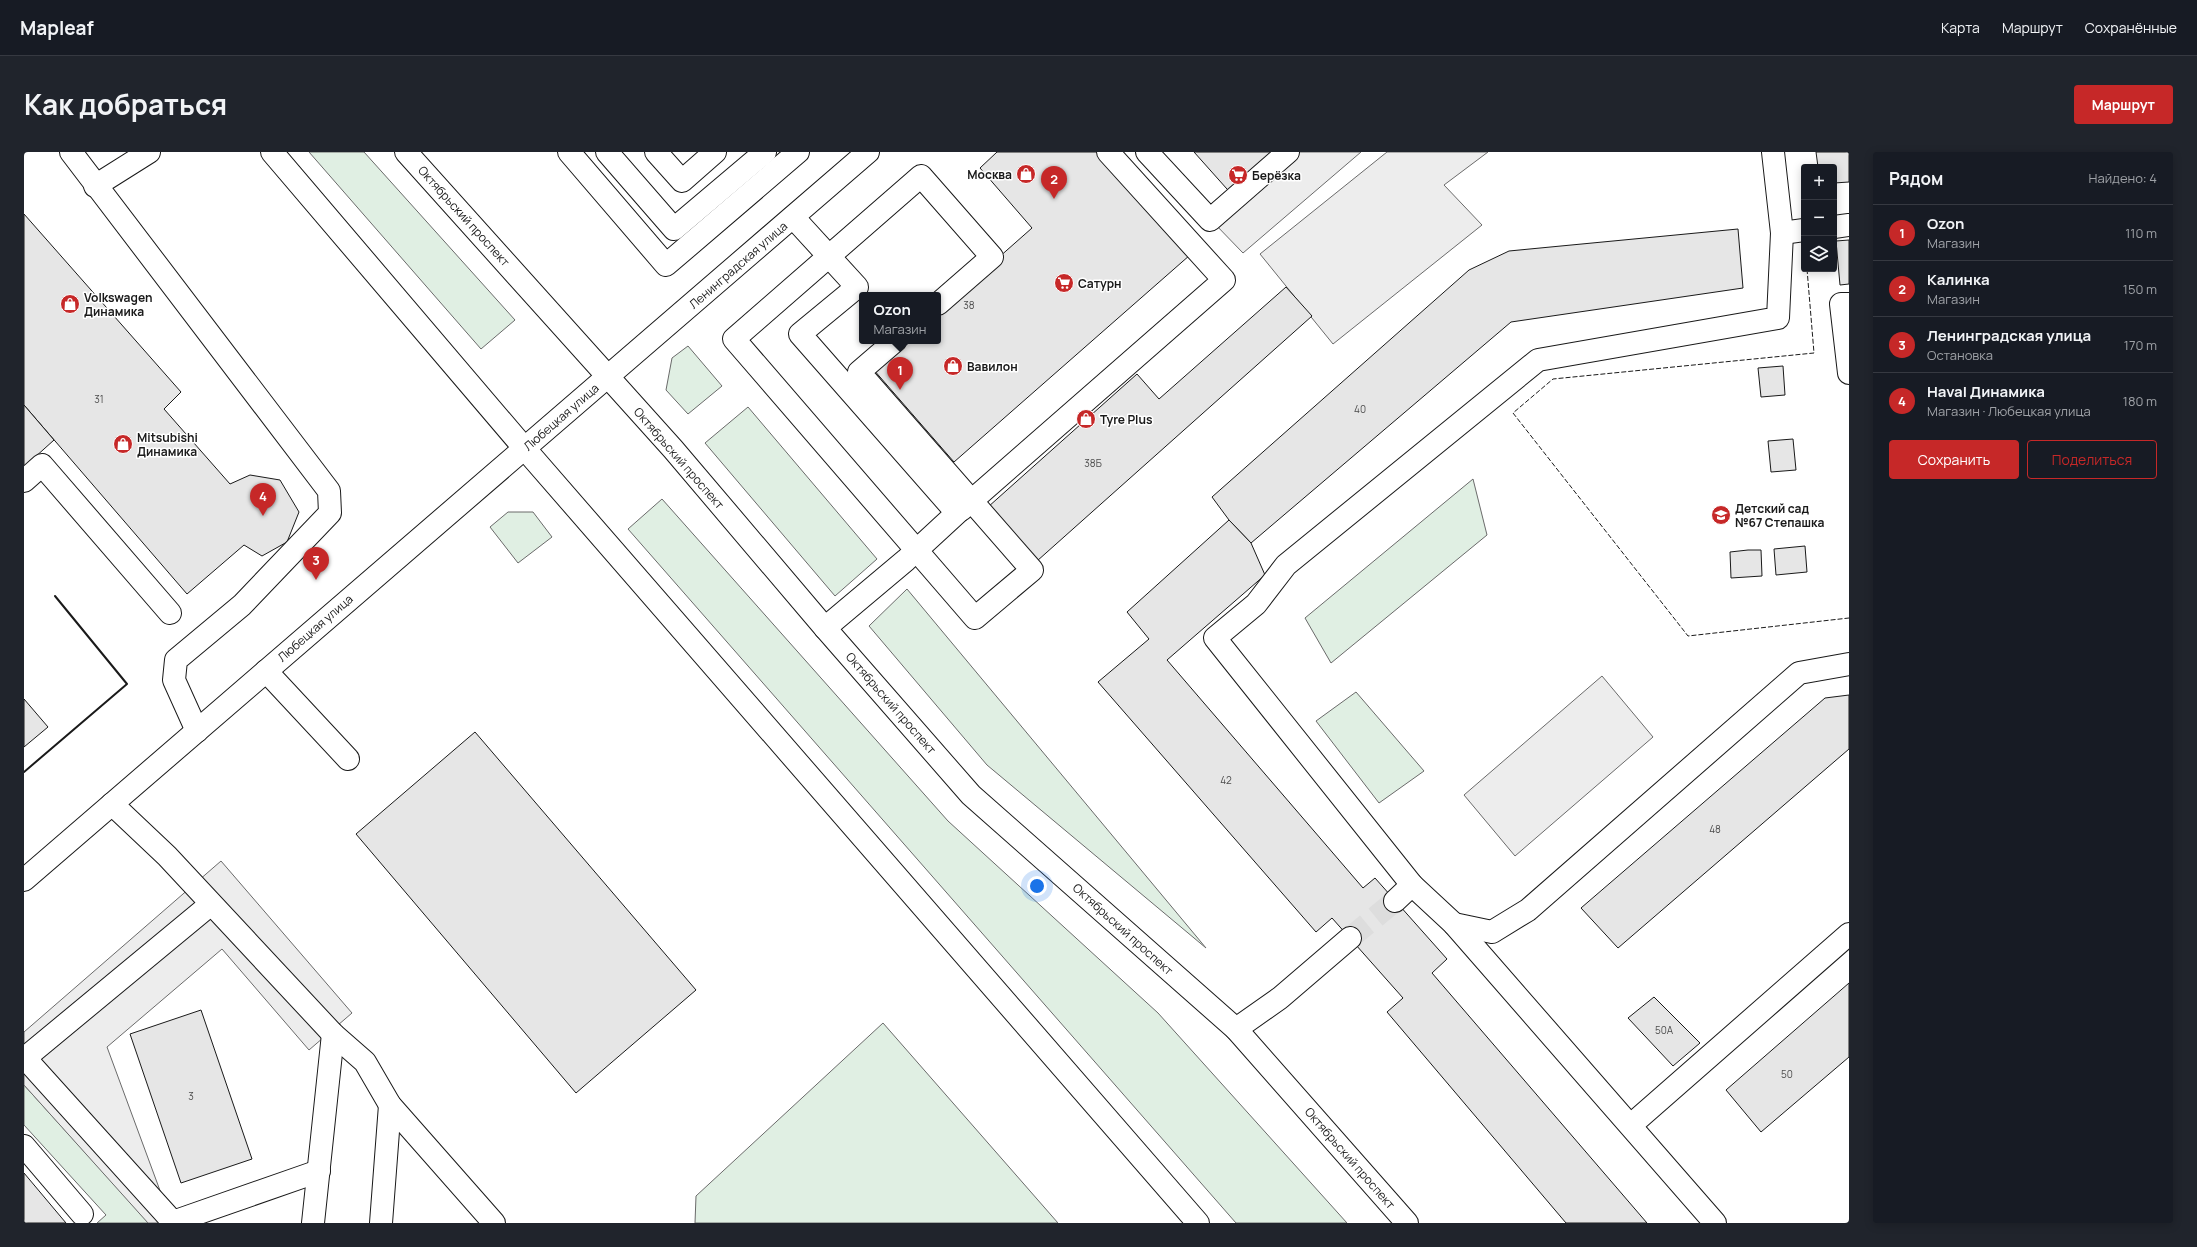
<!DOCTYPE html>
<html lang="ru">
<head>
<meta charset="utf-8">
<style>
  body { margin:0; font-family:Manrope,sans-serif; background:#20242c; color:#f1f3f6 }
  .controls { position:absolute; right:12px; top:12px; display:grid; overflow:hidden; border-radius:4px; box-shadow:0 2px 10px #0003 }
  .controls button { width:36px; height:36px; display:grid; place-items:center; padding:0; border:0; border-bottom:1px solid #363941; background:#171b24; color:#f1f3f6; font:20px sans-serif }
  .you { position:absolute; left:1013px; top:734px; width:14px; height:14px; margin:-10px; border:3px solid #fff; border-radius:50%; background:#1a73e8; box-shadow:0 0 0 6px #1a73e833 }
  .badge { display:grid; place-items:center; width:26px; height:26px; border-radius:50%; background:#c62828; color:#fff; font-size:13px; font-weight:700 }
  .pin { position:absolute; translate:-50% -33px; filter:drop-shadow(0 1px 2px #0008) }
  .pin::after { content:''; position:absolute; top:21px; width:14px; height:12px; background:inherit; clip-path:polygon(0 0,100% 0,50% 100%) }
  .popup { position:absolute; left:835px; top:140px; width:82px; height:52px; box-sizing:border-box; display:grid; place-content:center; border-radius:4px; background:#171b24; filter:drop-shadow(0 1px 3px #0005); font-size:13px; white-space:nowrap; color:#9ea1a6 }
  .popup b { font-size:15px; color:#f1f3f6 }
  .popup::after { content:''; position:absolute; left:50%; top:100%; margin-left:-8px; border:8px solid transparent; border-top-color:#171b24 }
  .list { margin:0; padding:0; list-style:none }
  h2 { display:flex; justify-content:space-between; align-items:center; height:52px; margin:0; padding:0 16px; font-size:17px }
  h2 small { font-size:13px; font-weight:400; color:#9ea1a6 }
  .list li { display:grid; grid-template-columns:26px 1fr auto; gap:12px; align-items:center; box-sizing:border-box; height:56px; padding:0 16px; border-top:1px solid #363941 }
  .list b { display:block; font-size:15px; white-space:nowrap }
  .list p { margin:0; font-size:13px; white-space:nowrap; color:#9ea1a6 }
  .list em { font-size:13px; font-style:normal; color:#9ea1a6 }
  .actions { display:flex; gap:8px; padding:12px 16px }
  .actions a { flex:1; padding:9px 0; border:1px solid #c62828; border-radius:4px; text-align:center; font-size:14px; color:#c62828 }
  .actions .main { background:#c62828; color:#fff }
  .icon { flex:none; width:22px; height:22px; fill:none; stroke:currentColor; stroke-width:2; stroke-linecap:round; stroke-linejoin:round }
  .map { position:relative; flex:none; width:1825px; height:1071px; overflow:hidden; border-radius:4px }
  header { display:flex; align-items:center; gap:24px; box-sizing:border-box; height:56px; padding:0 20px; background:#171b24; border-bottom:1px solid #363941 }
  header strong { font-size:19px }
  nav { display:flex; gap:22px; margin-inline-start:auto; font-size:14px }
  .intro { display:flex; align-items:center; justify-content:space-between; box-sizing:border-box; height:96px; padding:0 24px }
  h1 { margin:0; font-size:28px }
  .button { padding:10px 18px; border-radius:4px; background:#c62828; color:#fff; font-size:14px; font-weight:700 }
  main { display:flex; gap:24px; padding:0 24px }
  aside { flex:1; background:#171b24; border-radius:4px; box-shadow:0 2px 10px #0003 }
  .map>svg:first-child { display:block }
  .green { fill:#e0efe3; stroke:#6a6a6a }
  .parking { fill:#ededed; stroke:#6a6a6a }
  .building { fill:#e6e6e6; stroke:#1a1a1a }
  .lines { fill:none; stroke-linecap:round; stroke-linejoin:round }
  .minor-tunnel { stroke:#ddd; stroke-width:22; stroke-dasharray:22 11; stroke-linecap:butt }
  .minor-casing { stroke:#1a1a1a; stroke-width:24 }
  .major-casing { stroke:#1a1a1a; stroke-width:24 }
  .minor { stroke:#fff; stroke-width:22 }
  .major { stroke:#fff; stroke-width:22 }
  .fence { stroke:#1a1a1a; stroke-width:1; stroke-dasharray:5 2; stroke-linecap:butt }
  .wall { stroke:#1a1a1a; stroke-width:2 }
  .labels { text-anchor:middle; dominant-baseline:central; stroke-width:3; stroke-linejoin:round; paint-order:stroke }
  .number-label { font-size:10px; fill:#4d4d4d }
  .poi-label { font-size:12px; font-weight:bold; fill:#1a1a1a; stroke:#fff; text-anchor:start }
  .street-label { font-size:12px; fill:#1a1a1a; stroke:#fff }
</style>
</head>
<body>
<header>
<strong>Mapleaf</strong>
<nav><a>Карта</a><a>Маршрут</a><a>Сохранённые</a></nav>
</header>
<div class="intro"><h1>Как добраться</h1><a class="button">Маршрут</a></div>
<main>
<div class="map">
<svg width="1825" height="1071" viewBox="0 0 1825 1071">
  <rect width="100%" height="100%" fill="#fff"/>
  <!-- green -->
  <g class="green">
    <polygon points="285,0 340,0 491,168 457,197"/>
    <polygon points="664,194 698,234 664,262 642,238 648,206"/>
    <polygon points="724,255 853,407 811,444 681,291"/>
    <polygon points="1449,327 1463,383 1307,511 1281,466"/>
    <polygon points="638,347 924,669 1134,861 1323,1071 1212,1071 604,377"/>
    <polygon points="484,360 509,360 528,385 494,411 466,375"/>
    <polygon points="883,437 1182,796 963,613 845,474"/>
    <polygon points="1332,540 1400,619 1355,651 1292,569"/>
    <polygon points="859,871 1034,1071 671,1071 672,1044"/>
    <polygon points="0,933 125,1071 73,1071 82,1063 0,973"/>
  </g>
  <!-- parking -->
  <g class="parking">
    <polygon points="1267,0 1337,0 1219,101 1189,70"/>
    <polygon points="1363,0 1464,0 1420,33 1458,73 1309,192 1236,102"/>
    <polygon points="1578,524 1629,585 1491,704 1440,643"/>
    <polygon points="197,709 328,861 285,898 198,797 83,895 148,1071 124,1071 0,933 0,880"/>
  </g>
  <!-- building -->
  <g class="building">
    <polygon points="973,0 1076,0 1166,103 930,310 849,217 881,189 914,189 914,159 1008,76 956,16"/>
    <polygon points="1170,0 1264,0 1211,46"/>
    <polygon points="1792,0 1825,0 1825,30 1810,31 1810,15 1794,15"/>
    <polygon points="0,62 157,240 140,257 206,332 226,323 256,328 275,360 263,390 238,404 220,393 163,442 0,253"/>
    <polygon points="1714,77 1719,136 1487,170 1227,391 1205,368 1188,345 1445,118 1485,99"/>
    <polygon points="1825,88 1825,132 1816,133 1812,89"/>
    <polygon points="1262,135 1288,164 1013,409 964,355 1113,222 1135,247"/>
    <polygon points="1759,214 1761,243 1737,245 1734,216"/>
    <polygon points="0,253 30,288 0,315"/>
    <polygon points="1769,287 1772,318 1747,320 1744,289"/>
    <polygon points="1205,368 1227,391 1241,423 1143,508 1339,736 1351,726 1423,807 1408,821 1623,1071 1542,1071 1363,860 1379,846 1308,766 1292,780 1074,530 1125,487 1103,460"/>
    <polygon points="1781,394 1783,420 1752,423 1750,397"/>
    <polygon points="1724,398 1737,398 1738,424 1707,426 1706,400"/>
    <polygon points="1825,543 1825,597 1594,796 1557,756 1801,546"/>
    <polygon points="0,547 24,575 0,595"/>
    <polygon points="451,580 672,838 552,941 332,682"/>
    <polygon points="1825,831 1825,905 1737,980 1702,938"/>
    <polygon points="1630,845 1676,891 1649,914 1604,866"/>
    <polygon points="177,858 228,1007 157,1031 106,882"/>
    <polygon points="0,1021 42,1071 0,1071"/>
  </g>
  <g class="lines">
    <!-- minor-tunnel -->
    <polyline class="minor-tunnel" points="1326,786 1371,749"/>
    <defs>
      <g id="minor">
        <polyline points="47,0 305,339 306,361 218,453 152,508 150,528 173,579"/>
        <polyline points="545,0 642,113 774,0"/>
        <polyline points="583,0 650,77 741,0"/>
        <polyline points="632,0 658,29 691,0"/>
        <polyline points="1123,0 1186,68 1264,0"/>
        <polyline points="71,34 125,0"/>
        <polyline points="769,65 833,135 776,182 933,361 882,408 801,476"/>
        <polyline points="1810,75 1825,73"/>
        <polyline points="1758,81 1780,78"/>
        <polyline points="1825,152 1817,152 1825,221"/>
        <polyline points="871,189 835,220 1008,418 951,466 710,187 897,24 968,105 914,152"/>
        <polyline points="0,329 18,313 146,461"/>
        <polyline points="937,358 1200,128 1084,0"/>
        <polyline points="242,519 324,607"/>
        <polyline points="88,652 143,704 309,882 341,910 366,953 470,1071"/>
        <polyline points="0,728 844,0"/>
        <polyline points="1371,749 1388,733"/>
        <polyline points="187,752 1,906 149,1070 295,1019"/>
        <polyline points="1430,772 1468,780 1504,758 1775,521 1825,512"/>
        <polyline points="1212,877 1256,846 1326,786"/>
        <polyline points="1607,973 1825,782"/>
        <polyline points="0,994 58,1062"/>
        <polyline points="289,1071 309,882"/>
        <polyline points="357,1071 366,953"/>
        <polyline points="1691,1071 1430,772 1388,733 1191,486 1232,452 1262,413 1514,208 1754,166 1758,81 1749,0"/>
      </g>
      <g id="major">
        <polyline points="248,0 501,297 1174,1071"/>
        <polyline points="382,0 649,297 801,476 947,643 1212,877 1383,1071"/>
      </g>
    </defs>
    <!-- minor casing -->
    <use href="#minor" class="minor-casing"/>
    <!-- major casing -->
    <use href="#major" class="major-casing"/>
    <!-- minor -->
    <use href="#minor" class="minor"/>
    <!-- major -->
    <use href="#major" class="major"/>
    <!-- fence -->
    <polyline class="fence" points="1783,117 1790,201 1529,227 1489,261 1664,484 1825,466"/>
    <!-- wall -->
    <polyline class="wall" points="0,620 103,532 31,444"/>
  </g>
  <!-- icons -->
  <defs>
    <symbol id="shop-disc" viewBox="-11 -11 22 22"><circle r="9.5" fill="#c62828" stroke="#fff"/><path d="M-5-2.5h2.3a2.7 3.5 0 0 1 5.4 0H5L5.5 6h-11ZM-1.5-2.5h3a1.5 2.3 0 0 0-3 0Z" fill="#fff"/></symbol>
    <symbol id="supermarket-disc" viewBox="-11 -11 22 22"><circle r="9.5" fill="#c62828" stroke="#fff"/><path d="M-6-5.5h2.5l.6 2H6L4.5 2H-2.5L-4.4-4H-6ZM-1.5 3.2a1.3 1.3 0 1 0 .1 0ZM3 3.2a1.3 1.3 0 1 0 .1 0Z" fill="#fff"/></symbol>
    <symbol id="school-disc" viewBox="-11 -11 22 22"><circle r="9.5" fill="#c62828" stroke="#fff"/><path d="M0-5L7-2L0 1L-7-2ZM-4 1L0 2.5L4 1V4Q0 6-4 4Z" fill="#fff"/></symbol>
  </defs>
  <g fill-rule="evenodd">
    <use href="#shop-disc" x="991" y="11" width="22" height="22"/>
    <use href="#supermarket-disc" x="1203" y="12" width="22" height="22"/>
    <use href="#supermarket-disc" x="1029" y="120" width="22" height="22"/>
    <use href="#shop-disc" x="35" y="141" width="22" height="22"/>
    <use href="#shop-disc" x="918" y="203" width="22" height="22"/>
    <use href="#shop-disc" x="1051" y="256" width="22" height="22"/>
    <use href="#shop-disc" x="88" y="281" width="22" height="22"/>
    <use href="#school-disc" x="1686" y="352" width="22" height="22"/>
  </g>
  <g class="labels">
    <!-- number labels -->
    <g class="number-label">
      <text x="945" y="153">38</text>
      <text x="75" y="247">31</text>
      <text x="1336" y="257">40</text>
      <text x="1069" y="311">38Б</text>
      <text x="1202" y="628">42</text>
      <text x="1691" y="677">48</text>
      <text x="1640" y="878">50А</text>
      <text x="1763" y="922">50</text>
      <text x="167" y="944">3</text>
    </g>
    <!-- poi labels -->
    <g class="poi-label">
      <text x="988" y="22" text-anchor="end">Москва</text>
      <text x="1228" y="23">Берёзка</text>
      <text x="1054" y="131">Сатурн</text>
      <text x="60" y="145">Volkswagen<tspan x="60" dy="14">Динамика</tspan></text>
      <text x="943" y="214">Вавилон</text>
      <text x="1076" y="267">Tyre Plus</text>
      <text x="113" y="285">Mitsubishi<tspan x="113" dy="14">Динамика</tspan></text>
      <text x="1711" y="356">Детский сад<tspan x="1711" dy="14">№67 Степашка</tspan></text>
    </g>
    <!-- street labels -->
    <g class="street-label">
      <text transform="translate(440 64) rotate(48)">Октябрьский проспект</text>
      <text transform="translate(714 113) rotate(-41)">Ленинградская улица</text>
      <text transform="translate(537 265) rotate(-41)">Любецкая улица</text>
      <text transform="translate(655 306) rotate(49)">Октябрьский проспект</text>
      <text transform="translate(291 476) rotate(-41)">Любецкая улица</text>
      <text transform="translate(867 551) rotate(49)">Октябрьский проспект</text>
      <text transform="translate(1099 777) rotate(42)">Октябрьский проспект</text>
      <text transform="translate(1326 1006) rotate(49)">Октябрьский проспект</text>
    </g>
  </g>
</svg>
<div class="controls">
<button>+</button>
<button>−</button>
<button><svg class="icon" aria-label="layers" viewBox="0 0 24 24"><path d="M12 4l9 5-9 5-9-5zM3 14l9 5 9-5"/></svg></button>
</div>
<div class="you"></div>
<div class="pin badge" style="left:876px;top:238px">1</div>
<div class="popup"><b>Ozon</b>Магазин</div>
<div class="pin badge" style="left:1030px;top:47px">2</div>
<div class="pin badge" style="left:292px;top:428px">3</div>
<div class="pin badge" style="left:239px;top:364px">4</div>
</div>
<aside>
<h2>Рядом<small>Найдено: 4</small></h2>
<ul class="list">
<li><span class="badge">1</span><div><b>Ozon</b><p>Магазин</p></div><em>110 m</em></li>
<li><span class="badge">2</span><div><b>Калинка</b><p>Магазин</p></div><em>150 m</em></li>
<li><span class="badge">3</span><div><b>Ленинградская улица</b><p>Остановка</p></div><em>170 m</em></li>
<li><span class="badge">4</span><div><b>Haval Динамика</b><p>Магазин · Любецкая улица</p></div><em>180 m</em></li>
</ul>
<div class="actions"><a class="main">Сохранить</a><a>Поделиться</a></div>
</aside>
</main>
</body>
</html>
